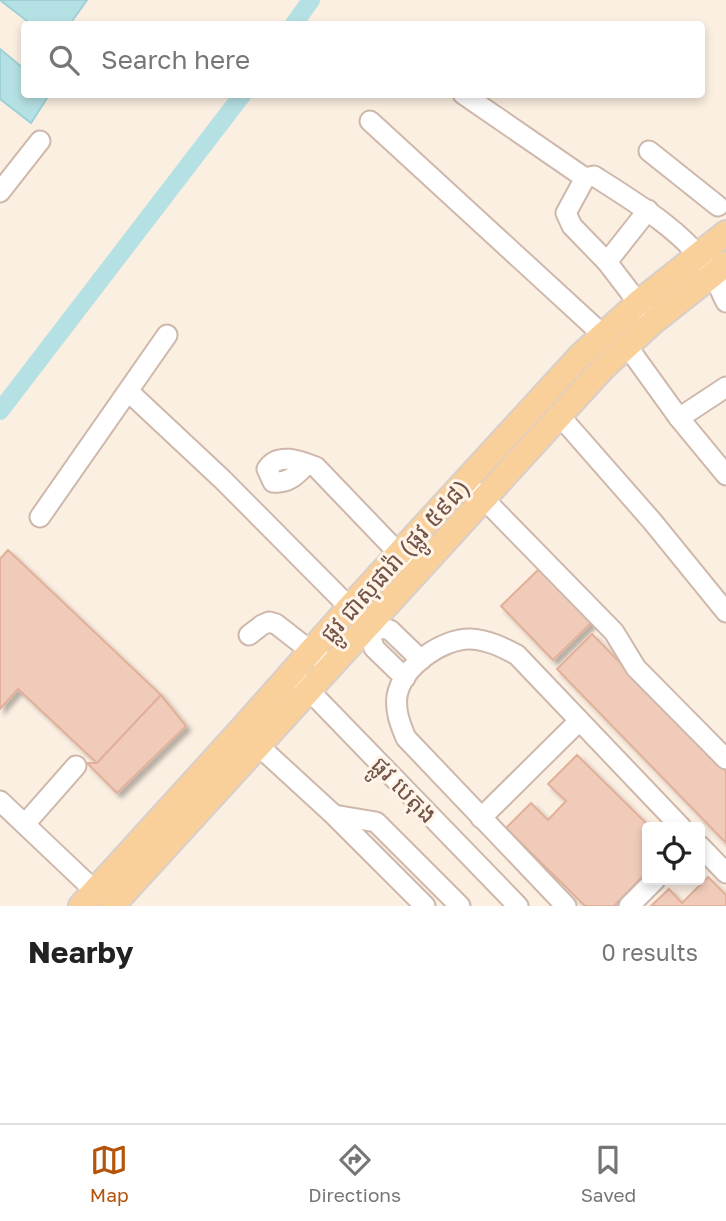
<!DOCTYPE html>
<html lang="en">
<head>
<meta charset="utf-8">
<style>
  body { margin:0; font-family:"Golos Text","Noto Sans Khmer",sans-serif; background:#f6f6f6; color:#222 }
  .controls { position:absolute; right:21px; bottom:21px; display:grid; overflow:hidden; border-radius:7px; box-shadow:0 4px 10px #0003 }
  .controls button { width:63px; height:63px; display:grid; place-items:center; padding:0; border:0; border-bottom:2px solid #e0e0e0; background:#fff; color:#222; font:35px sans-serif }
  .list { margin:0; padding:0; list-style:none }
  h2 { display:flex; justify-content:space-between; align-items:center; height:91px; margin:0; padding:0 28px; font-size:30px }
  h2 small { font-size:23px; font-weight:400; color:#767676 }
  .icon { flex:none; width:38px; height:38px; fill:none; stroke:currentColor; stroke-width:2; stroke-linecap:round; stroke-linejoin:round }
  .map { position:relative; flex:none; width:726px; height:906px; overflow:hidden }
  .search { position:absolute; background:#fff; box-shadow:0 4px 10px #0003; left:21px; right:21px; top:21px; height:77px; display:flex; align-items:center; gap:18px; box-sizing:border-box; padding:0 24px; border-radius:7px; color:#767676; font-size:26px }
  .sheet { height:217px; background:#fff }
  nav { display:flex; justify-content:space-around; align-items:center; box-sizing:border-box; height:98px; border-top:2px solid #e0e0e0; background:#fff; font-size:19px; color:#767676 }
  nav a { display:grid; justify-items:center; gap:4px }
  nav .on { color:#b45309 }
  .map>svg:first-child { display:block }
  .water { fill:#b6e1e4; stroke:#9dd1d6; stroke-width:2 }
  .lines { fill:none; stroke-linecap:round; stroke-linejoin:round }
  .canal { stroke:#b6e1e4; stroke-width:18 }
  .building { fill:#f0cbb9; stroke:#e2b09a; stroke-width:2; filter:url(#shadow) }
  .minor-casing { stroke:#ceb8ab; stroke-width:23 }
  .major-casing { stroke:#d8cfcc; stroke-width:28 }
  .minor { stroke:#fff; stroke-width:19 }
  .major { stroke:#f9cf9a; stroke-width:24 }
  .labels { text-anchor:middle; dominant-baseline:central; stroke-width:6; stroke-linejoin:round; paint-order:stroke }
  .street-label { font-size:24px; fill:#725449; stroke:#fff4e7 }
</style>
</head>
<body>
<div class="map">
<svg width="726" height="906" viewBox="0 0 726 906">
  <defs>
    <filter id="shadow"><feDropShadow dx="4.5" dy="4.5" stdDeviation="2" flood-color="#0004"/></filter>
  </defs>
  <rect width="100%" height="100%" fill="#fbefe1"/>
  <!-- water -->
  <g class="water">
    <polygon points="0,0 87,0 70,24 31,24"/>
    <polygon points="0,49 24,69 24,94 49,95 31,123 0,99"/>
  </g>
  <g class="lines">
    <!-- canal -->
    <g class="canal">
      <polyline points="294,24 311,0"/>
      <polyline points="0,411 243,94"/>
    </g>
  </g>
  <!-- building -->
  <g class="building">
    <polygon points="8,550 161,695 97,763 18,689 0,709 0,559"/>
    <polygon points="540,568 592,622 553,660 501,606"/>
    <polygon points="592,634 726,771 726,843 557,669"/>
    <polygon points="161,695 186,726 117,793 87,763 97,763"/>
    <polygon points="577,755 650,827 647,827 647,872 614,906 585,906 506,828 531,803 548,820 566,801 548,784"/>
    <polygon points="708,877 726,895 726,906 651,906 669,889 682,903"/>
  </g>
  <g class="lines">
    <defs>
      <g id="minor">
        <path d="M463,94L585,178L594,176C635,202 685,232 712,273C718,282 721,293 726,302"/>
        <polyline points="370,121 603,335"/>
        <polyline points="649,151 718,206"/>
        <polyline points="585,178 566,213 572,226 607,262"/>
        <polyline points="0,192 40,141"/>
        <polyline points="646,313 607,262 648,210"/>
        <polyline points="627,346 679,418 726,475"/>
        <polyline points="129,392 223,480 368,626 374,648 405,678"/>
        <polyline points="559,415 652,521 726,612"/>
        <polyline points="679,418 726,387"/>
        <path d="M307,464C297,474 289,484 273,482L267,469C278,452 300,461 316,467L408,563"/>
        <polyline points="464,482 483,498 614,632 636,668 726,759"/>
        <polyline points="40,517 167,335"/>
        <polyline points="368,626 390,630 421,660"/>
        <polyline points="249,635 262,625 269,622 276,624 321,659"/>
        <polyline points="300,681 518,906"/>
        <polyline points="249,737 334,815 425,906"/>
        <polyline points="0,801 95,891"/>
        <polyline points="334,815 376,822 460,906"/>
        <polyline points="481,818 579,721"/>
        <polyline points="25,824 76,766"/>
        <polyline points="700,846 726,873"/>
        <path d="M566,906L406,738C400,724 395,711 397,696C402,667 442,638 471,639C488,640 502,647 517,655L681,827"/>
        <polyline points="629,906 655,880"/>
      </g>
      <g id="major">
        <polyline points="81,906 241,730 349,608 581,355 638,303 726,233"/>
        <polyline points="112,906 603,368 653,322 726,264"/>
      </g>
    </defs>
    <!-- minor casing -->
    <use href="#minor" class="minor-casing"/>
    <!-- major casing -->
    <use href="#major" class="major-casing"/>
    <!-- minor -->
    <use href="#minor" class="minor"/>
    <!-- major -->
    <use href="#major" class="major"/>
  </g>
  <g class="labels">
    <!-- street labels -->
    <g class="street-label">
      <text transform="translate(394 560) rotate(-48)">ផ្លូវ ជាសុផារ៉ា (ផ្លូវ ៥៩៨)</text>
      <text transform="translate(405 789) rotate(46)">ផ្លូវ បេតុង</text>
    </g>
  </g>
</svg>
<div class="controls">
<button><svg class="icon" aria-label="locate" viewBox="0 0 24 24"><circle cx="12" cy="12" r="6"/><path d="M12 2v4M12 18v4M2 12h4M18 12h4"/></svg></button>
</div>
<div class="search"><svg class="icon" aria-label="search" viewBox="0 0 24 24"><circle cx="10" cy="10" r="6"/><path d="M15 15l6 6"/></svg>Search here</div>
</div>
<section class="sheet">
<h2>Nearby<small>0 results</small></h2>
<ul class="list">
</ul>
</section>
<nav>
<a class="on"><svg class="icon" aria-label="map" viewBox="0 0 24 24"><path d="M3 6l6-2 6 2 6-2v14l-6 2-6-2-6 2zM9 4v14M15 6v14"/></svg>Map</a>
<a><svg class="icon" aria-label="directions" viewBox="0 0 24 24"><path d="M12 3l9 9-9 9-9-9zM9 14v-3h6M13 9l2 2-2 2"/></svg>Directions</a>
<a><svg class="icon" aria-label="saved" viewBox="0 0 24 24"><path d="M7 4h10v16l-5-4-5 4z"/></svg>Saved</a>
</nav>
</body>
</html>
